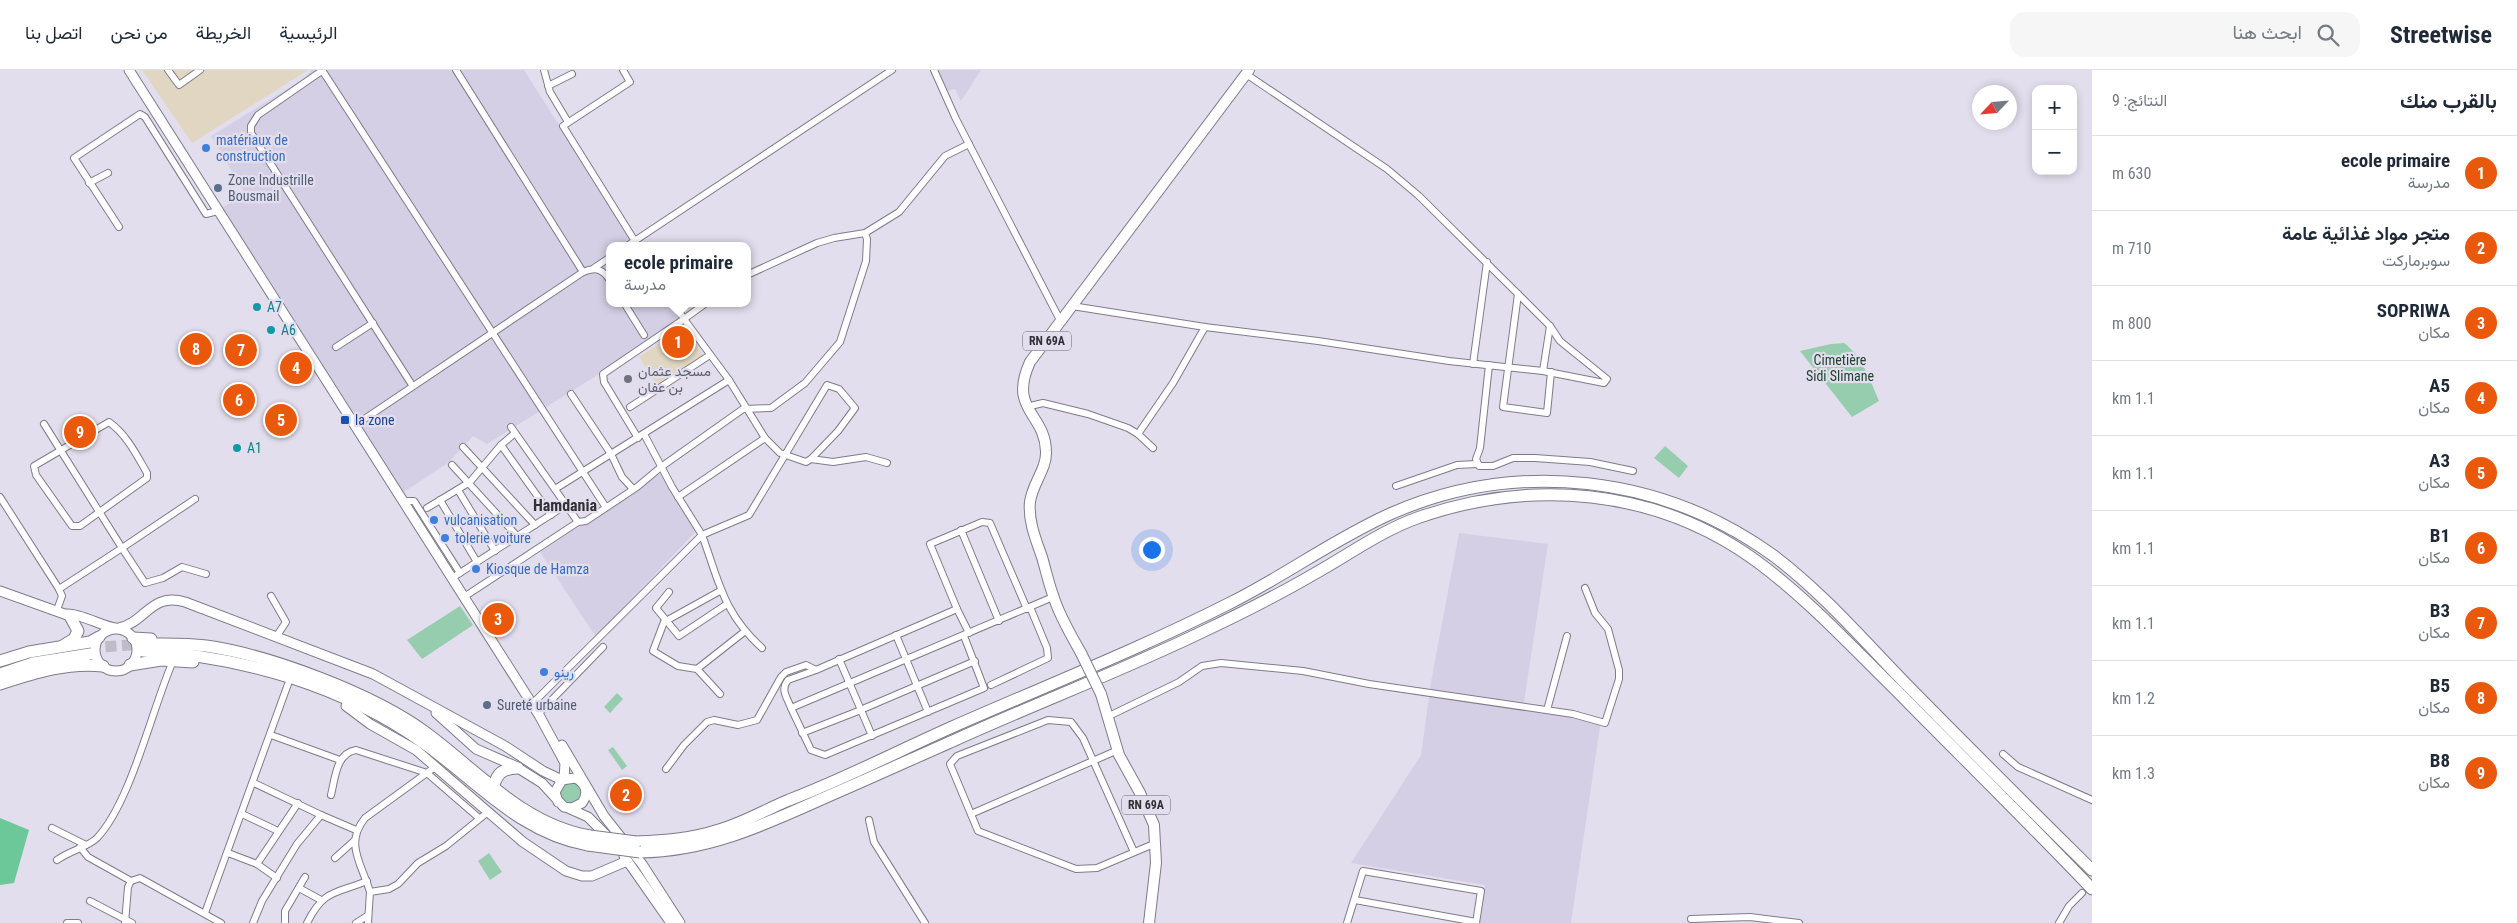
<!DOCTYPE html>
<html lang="ar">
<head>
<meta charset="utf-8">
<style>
  body { margin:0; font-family:"Roboto Condensed",Vazirmatn,sans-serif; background:#f6f6f7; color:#1f2937; direction:rtl }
  .controls { position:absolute; right:15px; top:15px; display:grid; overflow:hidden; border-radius:10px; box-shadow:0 2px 8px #0003 }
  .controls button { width:45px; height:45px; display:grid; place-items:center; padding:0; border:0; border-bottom:1px solid #e0e1e3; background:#fff; color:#1f2937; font:25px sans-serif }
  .compass { position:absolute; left:1972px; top:15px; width:45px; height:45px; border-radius:50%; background:#fff; box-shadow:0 2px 8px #0003; rotate:244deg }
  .you { position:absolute; left:1151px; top:479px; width:18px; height:18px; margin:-12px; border:4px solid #fff; border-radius:50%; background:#1a73e8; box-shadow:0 0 0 8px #1a73e833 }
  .badge { display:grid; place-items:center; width:32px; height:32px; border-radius:50%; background:#ea580c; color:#fff; font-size:16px; font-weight:700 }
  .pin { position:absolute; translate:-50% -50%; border:2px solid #fff; box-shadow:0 1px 5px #0006 }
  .popup { position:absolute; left:606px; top:172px; width:145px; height:65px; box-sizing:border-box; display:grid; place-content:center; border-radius:10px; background:#fff; filter:drop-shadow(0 1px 4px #0005); font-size:16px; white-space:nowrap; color:#747a83 }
  .popup b { font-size:19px; color:#1f2937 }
  .popup::after { content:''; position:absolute; left:50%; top:100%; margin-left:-10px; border:10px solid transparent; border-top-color:#fff }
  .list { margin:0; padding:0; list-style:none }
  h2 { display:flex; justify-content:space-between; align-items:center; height:65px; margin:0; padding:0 20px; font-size:21px }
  h2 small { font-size:16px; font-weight:400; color:#747a83 }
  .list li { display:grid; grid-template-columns:32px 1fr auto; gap:15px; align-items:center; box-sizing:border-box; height:75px; padding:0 20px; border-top:1px solid #e0e1e3 }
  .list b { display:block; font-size:19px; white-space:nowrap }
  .list p { margin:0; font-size:16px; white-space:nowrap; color:#747a83 }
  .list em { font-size:16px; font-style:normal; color:#747a83 }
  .icon { flex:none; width:28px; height:28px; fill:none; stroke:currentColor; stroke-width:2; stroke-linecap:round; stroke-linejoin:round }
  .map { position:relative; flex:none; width:2092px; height:853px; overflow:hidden; direction:ltr }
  header { display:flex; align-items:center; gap:30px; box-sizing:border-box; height:70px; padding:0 25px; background:#fff; border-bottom:1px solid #e0e1e3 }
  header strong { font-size:24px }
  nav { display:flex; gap:28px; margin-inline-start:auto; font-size:18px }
  .search { width:350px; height:45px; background:#f6f6f7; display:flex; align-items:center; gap:12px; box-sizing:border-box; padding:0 18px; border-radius:15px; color:#747a83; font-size:19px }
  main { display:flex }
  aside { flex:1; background:#fff }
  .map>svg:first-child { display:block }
  .built { fill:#d5cfe5 }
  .education { fill:#e1d6c2 }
  .green { fill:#97cdaf }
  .forest { fill:#6cc899 }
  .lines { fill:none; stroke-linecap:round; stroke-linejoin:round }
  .motorway-tunnel { stroke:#bfbbc8; stroke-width:11; stroke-dasharray:11 5.5; stroke-linecap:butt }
  .minor-casing { stroke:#7f7b89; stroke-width:8 }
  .secondary-casing { stroke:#7f7b89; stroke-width:11 }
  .primary-casing { stroke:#7f7b89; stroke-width:12 }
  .motorway-casing { stroke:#7f7b89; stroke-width:13 }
  .minor { stroke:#fff; stroke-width:6 }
  .secondary { stroke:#fff; stroke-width:9 }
  .primary { stroke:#fff; stroke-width:10 }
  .motorway { stroke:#fff; stroke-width:11 }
  .primary-bridge-casing { stroke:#7f7b89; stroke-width:12; stroke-linecap:butt }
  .motorway-bridge-casing { stroke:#7f7b89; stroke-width:13; stroke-linecap:butt }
  .primary-bridge { stroke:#fff; stroke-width:10 }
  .motorway-bridge { stroke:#fff; stroke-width:11 }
  .shop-dot { fill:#3f7fe0; stroke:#e3deed; stroke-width:2 }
  .service-dot { fill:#5c6f8a; stroke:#e3deed; stroke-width:2 }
  .culture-dot { fill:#0f9aa8; stroke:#e3deed; stroke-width:2 }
  .worship-dot { fill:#6b7280; stroke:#e3deed; stroke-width:2 }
  .transit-dot { fill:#1a4fb4; stroke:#e3deed; stroke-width:2 }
  .labels { text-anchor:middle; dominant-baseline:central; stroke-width:4.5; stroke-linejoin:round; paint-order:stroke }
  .shield { fill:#e3deed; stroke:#66646c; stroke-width:1 }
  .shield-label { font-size:12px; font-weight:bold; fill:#313035 }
  .shop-label { font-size:14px; fill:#366cbe; stroke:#e3deed; text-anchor:start }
  .service-label { font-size:14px; fill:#4e5e75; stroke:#e3deed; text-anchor:start }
  .culture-label { font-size:14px; fill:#0d838f; stroke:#e3deed; text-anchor:start }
  .park-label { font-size:14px; fill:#1c4430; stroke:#e3deed }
  .worship-label { font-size:14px; fill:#5b616d; stroke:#e3deed; text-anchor:start }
  .transit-label { font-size:14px; fill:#164399; stroke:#e3deed; text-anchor:start }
  .quarter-label { font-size:16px; font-weight:bold; fill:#313035; stroke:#e3deed }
</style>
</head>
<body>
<header>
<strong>Streetwise</strong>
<div class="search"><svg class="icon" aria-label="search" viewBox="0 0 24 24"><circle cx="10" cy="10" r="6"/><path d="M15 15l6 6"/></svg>ابحث هنا</div>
<nav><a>الرئيسية</a><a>الخريطة</a><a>من نحن</a><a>اتصل بنا</a></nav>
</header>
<main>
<aside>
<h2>بالقرب منك<small>النتائج: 9</small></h2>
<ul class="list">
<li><span class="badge">1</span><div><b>ecole primaire</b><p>مدرسة</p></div><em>630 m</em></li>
<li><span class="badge">2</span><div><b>متجر مواد غذائية عامة</b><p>سوبرماركت</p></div><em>710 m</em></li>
<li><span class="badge">3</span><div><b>SOPRIWA</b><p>مكان</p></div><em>800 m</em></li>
<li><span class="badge">4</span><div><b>A5</b><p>مكان</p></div><em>1.1 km</em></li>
<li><span class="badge">5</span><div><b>A3</b><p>مكان</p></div><em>1.1 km</em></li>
<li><span class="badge">6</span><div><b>B1</b><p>مكان</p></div><em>1.1 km</em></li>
<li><span class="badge">7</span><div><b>B3</b><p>مكان</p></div><em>1.1 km</em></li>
<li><span class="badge">8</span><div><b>B5</b><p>مكان</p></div><em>1.2 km</em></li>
<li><span class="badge">9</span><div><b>B8</b><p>مكان</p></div><em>1.3 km</em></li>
</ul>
</aside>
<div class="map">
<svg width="2092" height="853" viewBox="0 0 2092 853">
  <rect width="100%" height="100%" fill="#e3deed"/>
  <!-- built -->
  <g class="built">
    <polygon points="311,0 524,0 636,176 609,176 609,233 673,233 684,251 487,374 473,366 448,393 402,423 222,138 245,123 211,66 305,8"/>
    <polygon points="938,0 981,0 961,31 955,19 947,21"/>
    <polygon points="660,404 697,460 596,567 540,482"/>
    <polygon points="1459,463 1548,474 1523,639 1601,650 1571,853 1479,853 1485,815 1351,793 1421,685 1431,612"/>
  </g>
  <!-- education -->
  <g class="education">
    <polygon points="142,0 308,0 192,73"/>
    <polygon points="684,257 705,288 658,317 639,287"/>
  </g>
  <!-- green -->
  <g class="green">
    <path d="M1844,273C1862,286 1871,312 1879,331L1852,347L1800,281L1831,274Z"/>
    <polygon points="1665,376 1688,396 1679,408 1654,388"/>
    <polygon points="460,536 473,555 422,589 407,570"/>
    <polygon points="617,623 623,629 610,643 604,637"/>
    <polygon points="613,677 627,696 622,700 608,680"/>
    <circle cx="571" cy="723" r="11"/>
    <polygon points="489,783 502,802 490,810 478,791"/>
  </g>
  <!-- forest -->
  <polygon class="forest" points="0,748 29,760 14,813 0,815"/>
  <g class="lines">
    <!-- motorway-tunnel -->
    <polyline class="motorway-tunnel" points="89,578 142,574"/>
    <defs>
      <g id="minor">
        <polyline points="168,0 179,15 200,0"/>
        <polyline points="322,0 605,436"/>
        <polyline points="323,0 258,45 251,56 251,63 412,315"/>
        <polyline points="456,0 583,202"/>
        <polyline points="544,0 550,22 568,52"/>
        <polyline points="623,0 630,12 563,56 638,176"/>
        <polyline points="934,0 956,49 1061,252"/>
        <polyline points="548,16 572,4"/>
        <polyline points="89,113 108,103"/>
        <polyline points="119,157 74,88 140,44 145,47 206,144 218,141"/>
        <polyline points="627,176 892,0"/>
        <polyline points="594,198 609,188"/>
        <polyline points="747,205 817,173 834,168 865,163 899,142 945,86 969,74"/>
        <polyline points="1518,224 1503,337 1547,343 1551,302"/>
        <polyline points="624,233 644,265"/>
        <polyline points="674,233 684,249 706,233"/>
        <polyline points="1072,236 1205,257 1318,271 1449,291 1543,301 1604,313 1607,309 1560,271 1550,256 1518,224 1419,126 1387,99 1246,4"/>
        <polyline points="336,277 373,253"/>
        <polyline points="1473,294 1487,192"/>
        <polyline points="1489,295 1480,378 1476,389 1479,396 1493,396 1513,388 1535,388 1590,392 1633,401"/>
        <polyline points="1543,301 1550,256"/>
        <polyline points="571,324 611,384 622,407 633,419"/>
        <polyline points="630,337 710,285"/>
        <polyline points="1026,337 1043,333 1088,344 1128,358 1138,364 1153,378"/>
        <path d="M109,352C127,365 136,384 147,403V408L80,456H72L36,405L34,396Z"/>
        <polyline points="44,354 122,478 59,519"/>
        <path d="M354,356L583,202C594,197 602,198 609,209"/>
        <polyline points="511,357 578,452"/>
        <polyline points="1138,364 1173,313 1205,257"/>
        <polyline points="638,368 604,312 603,304 684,249 729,310 765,368 780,383 806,392 811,389"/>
        <polyline points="501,375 551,445"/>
        <polyline points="463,377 535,455"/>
        <polyline points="452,395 517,466"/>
        <polyline points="1396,416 1457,395 1477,394"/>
        <polyline points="555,419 729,310"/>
        <polyline points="458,420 495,481"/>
        <polyline points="0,427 59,519 62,526 57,540"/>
        <polyline points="678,427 765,368"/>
        <polyline points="195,429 122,478 145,513 163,508 182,497 206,504"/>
        <polyline points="440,430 477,492"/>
        <polyline points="402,431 414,431 460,503"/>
        <polyline points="427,438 470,412 501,375 515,363"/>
        <polyline points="961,460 999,551"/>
        <polyline points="452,508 566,435"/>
        <polyline points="669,522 656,538 679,566 727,534"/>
        <polyline points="271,526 286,552 276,567"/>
        <polyline points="464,527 578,452 586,451 637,417 661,397 743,339 771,338 805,313 840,272 866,191 867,169 865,163"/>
        <polyline points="957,539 930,474 982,452 990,453 1027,539"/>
        <polyline points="896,565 928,642"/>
        <path d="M762,578C723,543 719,511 702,465L749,445L827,315L839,319L855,338L838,361L811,389L833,392L866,387L887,393"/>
        <polyline points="697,599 744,562"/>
        <path d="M816,600L788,610C780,620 787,627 791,638L1053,527"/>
        <polyline points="991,615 1048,588 1047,578 1030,537"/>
        <polyline points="720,624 697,599 678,596 653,581 664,552 720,521"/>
        <polyline points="532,634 702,465 672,417 644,364"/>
        <polyline points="791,638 811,680 825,685 984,618 964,566"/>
        <polyline points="865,638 975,591"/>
        <polyline points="861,640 872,666"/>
        <polyline points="1547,640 1567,566"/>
        <polyline points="538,644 603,577"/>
        <polyline points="1107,647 1179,612 1202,596 1221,593 1303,601 1369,614 1573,644 1605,653 1619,609 1619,600 1608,559 1595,543 1585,518"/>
        <polyline points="802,663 861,640 839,589"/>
        <polyline points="271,665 340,690"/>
        <polyline points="2003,684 2018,697 2092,730"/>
        <polyline points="666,699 684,675 707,652 714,650 738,655 757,650 781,607 786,602 806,595 816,600 957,539 969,563"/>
        <path d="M331,725C335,709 336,683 356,680L427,703L479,748"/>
        <polyline points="242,744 278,761"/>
        <polyline points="971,744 1118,680"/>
        <polyline points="321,745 356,760"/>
        <polyline points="869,750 874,772 925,853"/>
        <polyline points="52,758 86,775"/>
        <polyline points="80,777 88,787 131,811"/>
        <polyline points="1134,782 1083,668 1071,652 1048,650 957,686 950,694 978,761 1076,799 1097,798 1156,773"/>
        <polyline points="228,783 257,794 277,808"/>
        <polyline points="335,788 354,771"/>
        <path d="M57,790C69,781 88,777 97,768C131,732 152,639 173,591"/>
        <polyline points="257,794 298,733"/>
        <polyline points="299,818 321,830"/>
        <path d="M370,822C362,794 344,774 365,748L435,697"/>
        <polyline points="1355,830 1476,852"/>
        <polyline points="90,831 132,853"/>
        <polyline points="205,843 288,614"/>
        <polyline points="1691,849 1750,847 1799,853"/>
        <polyline points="67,853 78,853"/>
        <polyline points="125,853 128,817 131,811 140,808 221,853"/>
        <polyline points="253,853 262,831 297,774 321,745 254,713"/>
        <polyline points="285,853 285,841 305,807"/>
        <path d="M307,853C324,819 335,824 367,811"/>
        <polyline points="356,853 367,846"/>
        <polyline points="368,853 370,822 389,819 398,814 418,793 446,776 488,742"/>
        <polyline points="1347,853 1363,801 1481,821 1476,853"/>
        <polyline points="2059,853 2069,836 2082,823"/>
      </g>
      <g id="secondary">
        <polyline points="129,0 539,645 565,693 564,709"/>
        <polyline points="0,521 70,546"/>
        <path d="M67,544C81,543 109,560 119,558C146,552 151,522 185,532L373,604L505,676L543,701L562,710"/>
        <circle cx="116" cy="580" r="21"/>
        <polyline points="346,636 370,654 416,680 523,772 566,801 582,806 592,806 627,791"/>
        <path d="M436,643L476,679L515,696L542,713L564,737L572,738L582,733C589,723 586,713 575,708L562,710L555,722L558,732"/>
        <polyline points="562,675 604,746 642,794 680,853"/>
        <polyline points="568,738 588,747 611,770"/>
        <polyline points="624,786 671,853"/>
      </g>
      <g id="primary">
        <path d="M1081,583C1071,565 1060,547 1054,528C1049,515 1046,501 1042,487C1036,470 1028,451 1030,432C1032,414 1047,399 1046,381C1045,343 1008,340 1030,292L1249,0"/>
        <polyline points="1101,624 1119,685 1140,723 1154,755 1156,793 1149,853"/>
      </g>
      <g id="motorway">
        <polyline points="133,568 151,569"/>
        <path d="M142,574C163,574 185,573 206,576C270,585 373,624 425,662C477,700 523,755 590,766"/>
        <polyline points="64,575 74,569 78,561 70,546"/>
        <path d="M143,581C242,586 344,616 425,674C478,712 520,763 588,775"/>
        <polyline points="0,591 29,582 90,572 99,567"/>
        <polyline points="130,595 161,590 193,592"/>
        <polyline points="0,604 33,593 90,584"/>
        <path d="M0,614C34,603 67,592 103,596"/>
        <path d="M493,717C498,702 502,699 518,698"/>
        <path d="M636,772C665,771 691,769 719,760C743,753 765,740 789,730C844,709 896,682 950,658C1043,617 1137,580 1228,534C1283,507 1334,469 1390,444C1517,388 1662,405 1774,486C1823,523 1864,571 1907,615C1968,677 2030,739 2092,800"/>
        <path d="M640,782C708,781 764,755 824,728C868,709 912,689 955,670C1037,633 1121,601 1202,562C1240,544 1278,525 1314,504C1348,485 1381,461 1417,448C1531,408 1655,418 1755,490C1807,528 1851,576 1897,621C1962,687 2028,752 2092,819"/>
      </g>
    </defs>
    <!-- minor casing -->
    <use href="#minor" class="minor-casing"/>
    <!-- secondary casing -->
    <use href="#secondary" class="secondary-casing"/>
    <!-- primary casing -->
    <use href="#primary" class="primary-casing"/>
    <!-- motorway casing -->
    <use href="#motorway" class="motorway-casing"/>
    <!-- minor -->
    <use href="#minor" class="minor"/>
    <!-- secondary -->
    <use href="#secondary" class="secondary"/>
    <!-- primary -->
    <use href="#primary" class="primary"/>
    <!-- motorway -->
    <use href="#motorway" class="motorway"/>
    <defs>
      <polyline id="primary-bridge" points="1081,583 1101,624"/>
      <g id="motorway-bridge">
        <polyline points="590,766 636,772"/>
        <polyline points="588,775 640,782"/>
      </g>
    </defs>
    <!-- primary-bridge casing -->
    <use href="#primary-bridge" class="primary-bridge-casing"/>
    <!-- motorway-bridge casing -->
    <use href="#motorway-bridge" class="motorway-bridge-casing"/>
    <!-- primary-bridge -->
    <use href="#primary-bridge" class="primary-bridge"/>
    <!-- motorway-bridge -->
    <use href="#motorway-bridge" class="motorway-bridge"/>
  </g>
  <!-- markers -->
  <g class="shop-dot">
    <circle cx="206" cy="78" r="5"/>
    <circle cx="434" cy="450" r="5"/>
    <circle cx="445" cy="468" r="5"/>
    <circle cx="476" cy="499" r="5"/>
    <circle cx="544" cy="602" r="5"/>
  </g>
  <g class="service-dot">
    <circle cx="218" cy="118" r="5"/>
    <circle cx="487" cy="635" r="5"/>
  </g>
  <g class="culture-dot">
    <circle cx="257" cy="237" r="5"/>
    <circle cx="271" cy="260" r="5"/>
    <circle cx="237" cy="378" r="5"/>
  </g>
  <circle class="worship-dot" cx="628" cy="309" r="5"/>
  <rect class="transit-dot" x="340" y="345" width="10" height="10" rx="2.5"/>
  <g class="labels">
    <!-- shield labels -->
    <g class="shield">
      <rect x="1023" y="261.5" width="48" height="19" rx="4"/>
      <rect x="1122" y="725.5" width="48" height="19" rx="4"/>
    </g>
    <g class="shield-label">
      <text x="1047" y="271">RN 69A</text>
      <text x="1146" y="735">RN 69A</text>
    </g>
    <!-- shop labels -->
    <g class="shop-label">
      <text x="216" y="70">matériaux de<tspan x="216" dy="16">construction</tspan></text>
      <text x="444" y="450">vulcanisation</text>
      <text x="455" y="468">tolerie voiture</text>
      <text x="486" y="499">Kiosque de Hamza</text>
      <text x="554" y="602">رينو</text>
    </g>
    <!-- service labels -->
    <g class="service-label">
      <text x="228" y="110">Zone Industrille<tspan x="228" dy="16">Bousmail</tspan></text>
      <text x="497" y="635">Sureté urbaine</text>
    </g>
    <!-- culture labels -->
    <g class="culture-label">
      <text x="267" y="237">A7</text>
      <text x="281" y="260">A6</text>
      <text x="247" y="378">A1</text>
    </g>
    <!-- park labels -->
    <g class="park-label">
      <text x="1840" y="290">Cimetière<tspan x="1840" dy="16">Sidi Slimane</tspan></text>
    </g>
    <!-- worship labels -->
    <g class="worship-label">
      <text x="638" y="301">مسجد عثمان<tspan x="638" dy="16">بن عفان</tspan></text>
    </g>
    <!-- transit labels -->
    <g class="transit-label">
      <text x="355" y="350">la zone</text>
    </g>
    <!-- quarter labels -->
    <g class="quarter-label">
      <text x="565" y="435">Hamdania</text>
    </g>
  </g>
</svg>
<div class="controls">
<button>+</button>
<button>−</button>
</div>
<svg class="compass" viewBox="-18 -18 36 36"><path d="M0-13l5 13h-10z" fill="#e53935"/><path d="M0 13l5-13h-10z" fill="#747a83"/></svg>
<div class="you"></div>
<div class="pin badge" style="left:678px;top:272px">1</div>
<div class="popup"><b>ecole primaire</b>مدرسة</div>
<div class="pin badge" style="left:626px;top:725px">2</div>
<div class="pin badge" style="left:498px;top:549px">3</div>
<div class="pin badge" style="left:296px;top:298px">4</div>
<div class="pin badge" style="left:281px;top:350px">5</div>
<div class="pin badge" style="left:239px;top:330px">6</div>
<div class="pin badge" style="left:241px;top:280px">7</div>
<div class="pin badge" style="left:196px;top:279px">8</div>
<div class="pin badge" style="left:80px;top:362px">9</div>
</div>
</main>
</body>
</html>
